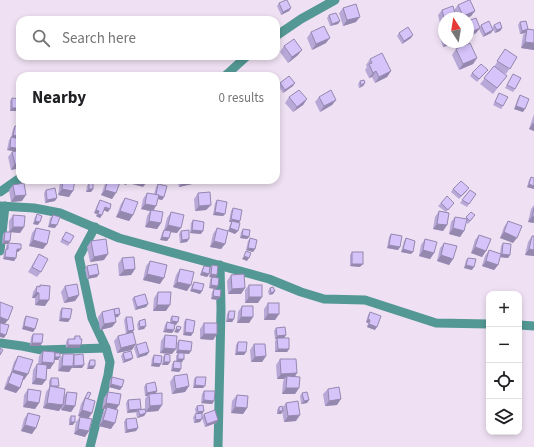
<!DOCTYPE html>
<html lang="en">
<head>
<meta charset="utf-8">
<style>
  body { margin:0; font-family:"Source Sans 3",sans-serif; background:#f6f6f6; color:#202124 }
  .controls { position:absolute; right:12px; bottom:12px; display:grid; overflow:hidden; border-radius:8px; box-shadow:0 2px 6px #0003 }
  .controls button { width:36px; height:36px; display:grid; place-items:center; padding:0; border:0; border-bottom:1px solid #e0e0e0; background:#fff; color:#202124; font:20px sans-serif }
  .compass { position:absolute; left:438px; top:12px; width:36px; height:36px; border-radius:50%; background:#fff; box-shadow:0 2px 6px #0003; rotate:348deg }
  .list { margin:0; padding:0; list-style:none }
  h2 { display:flex; justify-content:space-between; align-items:center; height:52px; margin:0; padding:0 16px; font-size:17px }
  h2 small { font-size:13px; font-weight:400; color:#757577 }
  .icon { flex:none; width:22px; height:22px; fill:none; stroke:currentColor; stroke-width:2; stroke-linecap:round; stroke-linejoin:round }
  .map { position:relative; flex:none; width:534px; height:447px; overflow:hidden }
  .search { position:absolute; background:#fff; box-shadow:0 2px 6px #0003; left:16px; top:16px; width:264px; height:44px; display:flex; align-items:center; gap:10px; box-sizing:border-box; padding:0 14px; border-radius:12px; color:#757577; font-size:15px }
  .panel { position:absolute; background:#fff; box-shadow:0 2px 6px #0003; left:16px; top:72px; width:264px; height:112px; border-radius:12px }
  .map>svg:first-child { display:block }
  .lines { fill:none; stroke-linecap:round; stroke-linejoin:round }
  .minor { stroke:#539894; stroke-width:9 }
  .wall { fill:#b7a8d7 }
  .shaded-wall { fill:#9588af }
  .building { fill:#d5c3fa; stroke:#9588af }
</style>
</head>
<body>
<div class="map">
<svg width="534" height="447" viewBox="0 0 534 447">
  <rect width="100%" height="100%" fill="#efe1f3"/>
  <g class="lines">
    <!-- minor -->
    <g class="minor">
      <polyline points="276,36 301,19 335,0"/>
      <polyline points="225,76 247,56"/>
      <polyline points="0,192 20,178"/>
      <polyline points="0,206 34,208 60,213 119,238 269,279 301,292 324,299 365,300 436,323 489,324"/>
      <polyline points="0,251 5,206"/>
      <polyline points="519,325 534,326"/>
      <polyline points="0,343 22,346 42,350 106,348"/>
      <polyline points="90,447 108,375 110,362 106,348 92,318 79,257 95,227"/>
      <polyline points="218,447 221,309 220,265"/>
    </g>
  </g>
  <!-- wall -->
  <g class="wall">
    <polygon points="279,3 291,8 289,11 281,15 277,6"/>
    <polygon points="458,5 475,11 471,16 467,18 457,18 454,12 444,18 444,26 441,27 438,15 442,10 454,10"/>
    <polygon points="343,8 356,22 343,26 339,13"/>
    <polygon points="329,15 340,21 338,24 330,26 327,18"/>
    <polygon points="468,21 480,27 481,25 492,28 494,25 502,28 500,31 495,33 493,30 491,33 483,37 479,29 476,33 468,37"/>
    <polygon points="520,22 528,29 534,30 534,50 521,48 523,35 525,33 520,34 518,25"/>
    <polygon points="443,29 444,29 444,42 454,42 453,44 443,47 439,35"/>
    <polygon points="311,32 326,43 312,50 307,38"/>
    <polygon points="399,33 411,38 402,44 397,36"/>
    <polygon points="284,46 298,55 288,63 280,52"/>
    <polygon points="456,49 477,58 473,64 459,70 452,55"/>
    <polygon points="505,49 517,57 506,74 500,71 507,76 493,94 480,84 494,67"/>
    <polygon points="370,59 391,71 387,77 375,83 372,77 369,78 365,70 367,67 366,65"/>
    <polygon points="488,70 477,82 470,76 472,73"/>
    <polygon points="513,74 515,89 513,92 505,88"/>
    <polygon points="360,81 365,83 363,86 359,88 358,84"/>
    <polygon points="280,83 293,86 283,93 278,85"/>
    <polygon points="499,93 503,106 501,109 493,105"/>
    <polygon points="520,95 523,112 514,109 518,98"/>
    <polygon points="289,97 307,99 303,105 293,112 285,103"/>
    <polygon points="319,97 336,100 332,105 320,112 315,102"/>
    <polygon points="12,98 20,99 20,110 19,111 10,111 10,101"/>
    <polygon points="20,113 20,122 18,122"/>
    <polygon points="534,114 534,131 529,129"/>
    <polygon points="15,126 19,139 20,150 20,168 11,170 8,157 12,152 15,151 7,150 9,140 11,138 13,129"/>
    <polygon points="531,177 534,178 534,189 527,187 529,180"/>
    <polygon points="61,180 86,180 85,182 75,180 69,197 58,195 60,182"/>
    <polygon points="107,180 114,180 117,181 117,180 129,180 126,185 119,182 112,199 101,195 105,184"/>
    <polygon points="177,180 195,180 192,184 179,187"/>
    <polygon points="89,183 93,189 91,192 86,192 87,186"/>
    <polygon points="158,184 164,197 162,200 158,199 154,210 161,223 157,229 145,227 147,216 150,211 141,209 143,199 147,193 154,194 156,187"/>
    <polygon points="13,185 22,201 11,202 9,190"/>
    <polygon points="453,189 467,191 459,199 451,192"/>
    <polygon points="46,190 55,201 45,203 44,193"/>
    <polygon points="470,190 476,194 467,207 460,203"/>
    <polygon points="198,193 211,205 206,210 195,211 194,199"/>
    <polygon points="125,198 133,215 129,221 116,217 121,204"/>
    <polygon points="100,200 108,212 104,210 102,215 100,218 96,216 97,214 94,213 98,203"/>
    <polygon points="217,200 225,214 223,216 213,215 215,203"/>
    <polygon points="441,203 454,203 446,212 447,225 443,231 433,229 435,217 439,211 446,212 438,206"/>
    <polygon points="534,205 534,223 528,222 531,209"/>
    <polygon points="233,208 240,221 239,223 235,234 228,231 225,244 221,249 210,247 213,234 217,228 228,231 231,222 229,222 231,211"/>
    <polygon points="171,212 177,233 170,232 169,238 167,241 160,240 162,233 164,230 167,218"/>
    <polygon points="471,212 473,218 468,224 466,222 464,231 460,237 449,234 451,222 455,217 465,219"/>
    <polygon points="37,214 38,225 33,224 35,217"/>
    <polygon points="13,215 24,227 20,233 11,232 9,243 21,249 18,252 17,252 16,258 14,261 3,259 4,251 6,249 6,246 8,244 2,244 3,234 5,232 9,232 9,221"/>
    <polygon points="53,215 55,228 48,227 50,218"/>
    <polygon points="193,220 201,234 190,233 191,223"/>
    <polygon points="508,221 513,243 500,238 504,227"/>
    <polygon points="36,228 43,249 29,246 32,233"/>
    <polygon points="243,229 249,237 247,239 240,238 241,232"/>
    <polygon points="181,231 187,242 180,243 179,234"/>
    <polygon points="66,232 70,243 68,246 60,242"/>
    <polygon points="391,234 400,247 398,250 387,248 389,237"/>
    <polygon points="479,235 486,251 482,257 471,253 475,240"/>
    <polygon points="532,236 534,236 534,256 525,255 528,242"/>
    <polygon points="250,238 255,249 253,252 246,250 248,241"/>
    <polygon points="406,238 411,254 401,252 404,241"/>
    <polygon points="425,239 434,253 430,259 419,256 421,245"/>
    <polygon points="91,241 104,260 90,262 87,247"/>
    <polygon points="444,243 453,259 449,265 437,261 440,248"/>
    <polygon points="503,243 510,255 508,258 500,257 498,265 494,270 482,266 485,256 489,250 500,254 501,246"/>
    <polygon points="352,252 360,267 350,266 350,255"/>
    <polygon points="39,254 41,272 37,277 28,272"/>
    <polygon points="122,258 135,269 131,275 119,276 118,264"/>
    <polygon points="468,258 472,270 464,268 466,260"/>
    <polygon points="150,261 160,284 143,280 146,266"/>
    <polygon points="212,265 217,275 215,277 216,289 209,288 210,280 211,277 209,277 210,268"/>
    <polygon points="87,266 97,277 87,279 85,269"/>
    <polygon points="204,266 209,274 207,277 200,275 202,269"/>
    <polygon points="180,269 187,291 173,287 176,275"/>
    <polygon points="231,275 245,288 241,294 228,294 227,281"/>
    <polygon points="194,282 202,291 200,294 190,291 192,285"/>
    <polygon points="40,285 45,306 35,305 35,298 32,298 33,292 37,286 39,287"/>
    <polygon points="249,285 258,303 245,303 245,290"/>
    <polygon points="65,286 79,295 75,301 64,303 61,292"/>
    <polygon points="270,288 275,291 273,294 269,295 268,291"/>
    <polygon points="214,289 218,300 211,299 212,292"/>
    <polygon points="158,292 166,311 153,311 154,298"/>
    <polygon points="134,297 148,304 146,307 135,310 132,299"/>
    <polygon points="268,303 279,314 275,320 264,320 264,309"/>
    <polygon points="242,306 253,317 249,323 237,323 238,312"/>
    <polygon points="62,308 70,319 68,322 59,321 60,311"/>
    <polygon points="114,309 118,317 115,317 116,322 112,327 100,330 98,317 102,312 113,310"/>
    <polygon points="229,311 234,319 232,322 226,322 227,314"/>
    <polygon points="370,312 375,330 367,327 368,323 366,322 368,315"/>
    <polygon points="26,316 35,329 33,332 22,329 24,319"/>
    <polygon points="172,316 176,325 175,325 174,330 172,333 163,332 165,325 167,322 170,323 170,319"/>
    <polygon points="126,317 134,330 133,332 132,350 117,353 114,341 118,336 126,334 124,320"/>
    <polygon points="186,319 191,336 183,335 184,322"/>
    <polygon points="139,321 146,326 144,329 138,330 137,324"/>
    <polygon points="204,323 217,334 213,340 200,339 200,329"/>
    <polygon points="276,328 286,335 284,338 275,339 274,331"/>
    <polygon points="33,334 40,346 30,346 31,337"/>
    <polygon points="165,335 172,354 160,353 161,341"/>
    <polygon points="75,336 79,348 66,348 66,342 68,339 73,339"/>
    <polygon points="277,338 289,349 287,352 275,352 275,341"/>
    <polygon points="179,340 189,354 184,353 184,359 182,362 180,362 181,369 179,372 171,371 172,364 174,361 176,362 176,356 178,353 180,353 176,353 177,343"/>
    <polygon points="238,342 246,352 244,355 235,355 236,345"/>
    <polygon points="254,344 266,356 262,362 251,362 250,350"/>
    <polygon points="136,345 147,355 137,358 134,348"/>
    <polygon points="43,351 55,354 55,353 60,357 58,360 54,360 50,369 47,369 42,385 32,384 33,370 37,364 38,364 39,356"/>
    <polygon points="123,353 133,358 131,360 123,363 121,356"/>
    <polygon points="63,354 74,354 84,365 82,368 72,368 72,367 69,372 58,371 59,360"/>
    <polygon points="165,354 168,365 162,365 163,357"/>
    <polygon points="154,355 161,364 159,367 151,366 152,358"/>
    <polygon points="18,356 24,380 23,380 20,388 16,393 4,389 8,377 10,375 14,362"/>
    <polygon points="280,359 297,373 295,377 299,388 295,394 282,394 283,382 284,379 277,379 276,365"/>
    <polygon points="90,360 95,366 93,369 87,369 88,363"/>
    <polygon points="174,376 189,386 185,392 172,394 170,382"/>
    <polygon points="112,377 122,387 120,390 109,387 110,380"/>
    <polygon points="196,377 203,388 193,388 194,379"/>
    <polygon points="51,378 59,386 57,388 64,396 67,392 75,406 71,412 61,410 61,407 59,411 43,408 46,392 49,388 49,381"/>
    <polygon points="146,384 157,391 156,393 162,405 158,411 146,412 146,413 144,416 137,418 136,413 137,412 127,413 126,403 128,400 141,409 141,410 145,410 145,399 147,396 145,396 144,387"/>
    <polygon points="28,389 39,403 35,409 23,407 24,395"/>
    <polygon points="328,389 337,405 325,406 323,394"/>
    <polygon points="204,391 214,401 212,404 201,403 202,394"/>
    <polygon points="88,392 88,399 92,413 88,418 85,437 74,434 76,422 80,417 82,417 78,416 81,404"/>
    <polygon points="108,392 111,429 99,426 103,413 105,409 102,409 104,398"/>
    <polygon points="302,393 309,400 307,403 301,404 300,396"/>
    <polygon points="237,395 247,408 243,414 231,413 232,401"/>
    <polygon points="286,403 296,421 284,422 282,411 281,414 277,414 277,410 279,407 282,408"/>
    <polygon points="197,406 204,411 202,414 202,417 204,414 218,420 216,423 205,427 202,418 200,422 194,423 193,417 196,414 195,409"/>
    <polygon points="28,413 32,434 21,431 24,419"/>
    <polygon points="71,416 73,425 69,425 69,419"/>
    <polygon points="126,419 138,428 136,431 125,433 124,422"/>
  </g>
  <!-- shaded-wall -->
  <g class="shaded-wall">
    <polygon points="291,8 289,11 281,15 283,12"/>
    <polygon points="475,11 471,16 467,18 461,18 463,16"/>
    <polygon points="360,17 356,22 343,26 347,20"/>
    <polygon points="340,21 338,24 330,26 332,24"/>
    <polygon points="480,28 476,33 468,37 468,34 469,33"/>
    <polygon points="502,28 500,31 495,33 497,30"/>
    <polygon points="493,30 491,33 483,37 485,34"/>
    <polygon points="527,30 525,33 520,34 522,31"/>
    <polygon points="413,35 411,38 402,44 404,41"/>
    <polygon points="330,38 326,43 312,50 316,44"/>
    <polygon points="446,42 454,42 453,44 443,47"/>
    <polygon points="525,42 534,43 534,50 521,48"/>
    <polygon points="302,50 298,55 288,63 292,57"/>
    <polygon points="477,58 473,64 459,70 463,64"/>
    <polygon points="376,71 372,77 369,78 373,73"/>
    <polygon points="391,71 387,77 375,83 379,77"/>
    <polygon points="295,83 293,86 283,93 285,90"/>
    <polygon points="365,83 363,86 359,88 361,85"/>
    <polygon points="307,99 303,105 293,112 297,107"/>
    <polygon points="336,100 332,105 320,112 324,106"/>
    <polygon points="516,106 525,109 523,112 514,109"/>
    <polygon points="12,108 20,108 20,110 19,111 10,111"/>
    <polygon points="533,123 534,124 534,131 529,129"/>
    <polygon points="13,135 20,137 18,140 11,138"/>
    <polygon points="10,147 20,149 18,152 7,150"/>
    <polygon points="20,163 20,168 11,170 15,164"/>
    <polygon points="74,180 86,180 85,182"/>
    <polygon points="117,180 129,180 126,185 117,181"/>
    <polygon points="135,180 142,180 147,182 143,187 132,184"/>
    <polygon points="189,180 195,180 192,184 179,187 183,182"/>
    <polygon points="529,184 534,186 534,189 527,187"/>
    <polygon points="62,189 73,191 69,197 58,195"/>
    <polygon points="89,189 93,189 91,192 86,192"/>
    <polygon points="105,190 116,193 112,199 101,195"/>
    <polygon points="26,195 22,201 11,202 15,196"/>
    <polygon points="156,195 164,197 162,200 154,198"/>
    <polygon points="57,198 55,201 45,203 47,200"/>
    <polygon points="145,204 156,206 152,212 151,210 150,211 141,209"/>
    <polygon points="211,205 206,210 195,211 199,206"/>
    <polygon points="105,207 110,209 108,212 103,210"/>
    <polygon points="96,210 99,211 97,214 94,213"/>
    <polygon points="120,211 133,215 129,221 116,217"/>
    <polygon points="215,212 225,214 223,216 213,215"/>
    <polygon points="98,214 102,215 100,218 96,216"/>
    <polygon points="532,216 534,217 534,223 528,222"/>
    <polygon points="231,219 240,221 238,224 232,221 231,222 229,222"/>
    <polygon points="35,221 40,222 38,225 33,224"/>
    <polygon points="149,221 161,223 157,229 145,227"/>
    <polygon points="50,224 57,225 55,228 48,227"/>
    <polygon points="437,224 447,225 443,231 433,229"/>
    <polygon points="168,225 181,228 177,233 164,231"/>
    <polygon points="13,227 24,227 20,233 9,232"/>
    <polygon points="230,228 238,231 235,234 228,231"/>
    <polygon points="453,228 464,231 460,237 449,234"/>
    <polygon points="192,230 203,231 201,234 190,233"/>
    <polygon points="504,232 517,238 513,243 500,238"/>
    <polygon points="242,235 249,237 247,239 240,238"/>
    <polygon points="162,237 169,238 167,241 160,240"/>
    <polygon points="189,239 187,242 180,243 182,240"/>
    <polygon points="33,240 47,244 43,249 29,246"/>
    <polygon points="4,241 10,241 8,244 8,243 8,244 2,244"/>
    <polygon points="214,241 225,244 221,249 210,247"/>
    <polygon points="389,245 400,247 398,250 387,248"/>
    <polygon points="475,247 486,251 482,257 471,253"/>
    <polygon points="248,248 255,249 253,252 246,250"/>
    <polygon points="17,249 21,249 18,252 15,252"/>
    <polygon points="403,249 413,252 411,254 401,252"/>
    <polygon points="529,249 534,250 534,256 525,255"/>
    <polygon points="423,250 434,253 430,259 419,256"/>
    <polygon points="108,254 104,260 90,262 94,257"/>
    <polygon points="502,254 510,255 508,258 499,257"/>
    <polygon points="441,255 453,259 449,265 437,261"/>
    <polygon points="244,256 249,258 247,261 242,259"/>
    <polygon points="5,257 16,258 14,261 3,259"/>
    <polygon points="486,261 498,265 494,270 482,266"/>
    <polygon points="352,264 363,264 360,267 350,266"/>
    <polygon points="466,265 474,267 472,270 464,268"/>
    <polygon points="135,269 131,275 119,276 124,270"/>
    <polygon points="202,272 209,274 207,277 200,275"/>
    <polygon points="99,274 97,277 87,279 89,276"/>
    <polygon points="147,274 164,278 160,284 143,280"/>
    <polygon points="211,274 217,275 215,278 209,277"/>
    <polygon points="177,282 191,285 187,291 173,287"/>
    <polygon points="211,285 218,286 216,289 209,288"/>
    <polygon points="245,288 241,294 228,294 232,289"/>
    <polygon points="192,289 202,291 200,294 190,291"/>
    <polygon points="275,291 273,294 269,295 271,293"/>
    <polygon points="36,292 39,293 35,298 32,298"/>
    <polygon points="79,295 75,301 64,303 68,298"/>
    <polygon points="213,296 220,297 218,300 211,299"/>
    <polygon points="249,297 262,297 258,303 245,303"/>
    <polygon points="39,300 49,300 45,306 35,305"/>
    <polygon points="148,304 146,307 135,310 137,307"/>
    <polygon points="157,305 170,305 166,311 153,311"/>
    <polygon points="120,314 118,317 113,318 115,315"/>
    <polygon points="268,314 279,314 275,320 264,320"/>
    <polygon points="0,317 8,320 4,325 0,324"/>
    <polygon points="241,317 253,317 249,323 237,323"/>
    <polygon points="61,318 70,319 68,322 59,321"/>
    <polygon points="228,319 234,319 232,322 226,322"/>
    <polygon points="368,319 370,320 368,323 366,322"/>
    <polygon points="172,321 178,322 176,325 170,324"/>
    <polygon points="116,322 112,327 100,330 104,324"/>
    <polygon points="369,324 377,327 375,330 367,327"/>
    <polygon points="24,326 35,329 33,332 22,329"/>
    <polygon points="146,326 144,329 138,330 140,327"/>
    <polygon points="166,329 174,330 172,333 163,332"/>
    <polygon points="176,329 180,330 178,333 174,332"/>
    <polygon points="134,330 132,333 126,334 128,331"/>
    <polygon points="185,332 193,333 191,336 183,335"/>
    <polygon points="0,333 6,335 4,338 0,337"/>
    <polygon points="204,334 217,334 213,340 200,339"/>
    <polygon points="286,335 284,338 275,339 277,336"/>
    <polygon points="32,343 42,343 40,346 30,346"/>
    <polygon points="136,344 132,350 117,353 121,348"/>
    <polygon points="68,345 81,345 79,348 66,348"/>
    <polygon points="164,348 176,349 172,354 160,353"/>
    <polygon points="278,349 289,349 287,352 275,352"/>
    <polygon points="178,350 191,351 189,354 176,353"/>
    <polygon points="149,352 147,355 137,358 139,355"/>
    <polygon points="237,352 246,352 244,355 235,355"/>
    <polygon points="266,356 262,362 251,362 255,357"/>
    <polygon points="55,357 60,357 58,360 53,360"/>
    <polygon points="133,358 131,360 123,363 125,360"/>
    <polygon points="178,359 184,359 182,362 176,362"/>
    <polygon points="42,362 54,363 50,369 38,368"/>
    <polygon points="164,362 170,362 168,365 162,365"/>
    <polygon points="153,363 161,364 159,367 151,366"/>
    <polygon points="84,365 82,368 72,368 74,366"/>
    <polygon points="62,366 73,366 69,372 58,371"/>
    <polygon points="89,366 95,366 93,369 87,369"/>
    <polygon points="173,368 181,369 179,372 171,371"/>
    <polygon points="13,370 28,374 24,380 10,376"/>
    <polygon points="297,373 293,379 287,376 284,379 277,379 281,374"/>
    <polygon points="36,378 46,380 42,385 32,384"/>
    <polygon points="8,383 20,388 16,393 4,389"/>
    <polygon points="111,384 122,387 120,390 109,387"/>
    <polygon points="195,385 205,386 203,388 193,388"/>
    <polygon points="189,386 185,392 172,394 176,389"/>
    <polygon points="286,388 299,388 295,394 282,394"/>
    <polygon points="157,391 155,394 149,394 147,396 145,396 147,393"/>
    <polygon points="341,399 337,405 325,406 329,401"/>
    <polygon points="204,400 214,401 212,404 201,403"/>
    <polygon points="309,400 307,403 301,404 304,401"/>
    <polygon points="27,401 39,403 35,409 23,407"/>
    <polygon points="47,403 63,405 59,411 43,408"/>
    <polygon points="106,403 119,405 115,411 107,407 105,409 102,409"/>
    <polygon points="65,405 75,406 71,412 61,410"/>
    <polygon points="162,405 158,411 146,412 150,406"/>
    <polygon points="235,407 247,408 243,414 231,413"/>
    <polygon points="141,409 139,412 138,410 137,412 127,413 129,410"/>
    <polygon points="82,410 92,413 88,419 78,416"/>
    <polygon points="204,411 202,414 196,415 198,412"/>
    <polygon points="279,411 283,411 281,414 277,414"/>
    <polygon points="146,413 144,416 137,418 140,415"/>
    <polygon points="300,415 296,421 284,422 288,416"/>
    <polygon points="202,419 200,422 194,423 196,420"/>
    <polygon points="103,420 115,423 111,429 99,426"/>
    <polygon points="218,420 216,423 205,427 207,424"/>
    <polygon points="71,422 75,422 73,425 69,425"/>
    <polygon points="25,425 36,428 32,434 21,431"/>
    <polygon points="138,428 136,431 125,433 127,430"/>
    <polygon points="78,429 89,431 85,437 74,434"/>
  </g>
  <!-- building -->
  <g class="building">
    <polygon points="286,0 287,0 291,8 283,12 279,3"/>
    <polygon points="469,0 470,0 475,11 463,16 458,5"/>
    <polygon points="356,4 360,17 347,20 343,8"/>
    <polygon points="453,6 456,18 444,18 442,10"/>
    <polygon points="336,13 340,21 332,24 329,15"/>
    <polygon points="476,18 480,28 469,33 468,30 468,21"/>
    <polygon points="489,21 493,30 485,34 481,25"/>
    <polygon points="526,21 528,29 522,31 520,22"/>
    <polygon points="500,22 502,28 497,30 494,25"/>
    <polygon points="324,26 330,38 316,44 311,32"/>
    <polygon points="408,27 413,35 404,41 399,33"/>
    <polygon points="527,29 534,30 534,43 525,42"/>
    <polygon points="294,39 302,50 292,57 284,46"/>
    <polygon points="470,43 477,58 463,64 456,49"/>
    <polygon points="505,49 517,57 510,69 497,61"/>
    <polygon points="382,53 391,71 379,77 376,71 373,73 369,64 372,63 370,59"/>
    <polygon points="481,64 488,70 479,79 472,73"/>
    <polygon points="494,66 507,76 497,88 484,78"/>
    <polygon points="513,74 521,78 515,89 507,85"/>
    <polygon points="289,76 295,83 285,90 280,83"/>
    <polygon points="364,80 365,83 361,85 360,81"/>
    <polygon points="299,90 307,99 297,107 289,97"/>
    <polygon points="331,90 336,100 324,106 319,97"/>
    <polygon points="499,93 508,97 503,106 495,102"/>
    <polygon points="520,95 529,99 525,109 516,106"/>
    <polygon points="12,98 20,99 20,108 12,108"/>
    <polygon points="15,126 20,127 20,137 13,135"/>
    <polygon points="11,137 20,139 20,149 10,147"/>
    <polygon points="20,150 20,163 15,164 12,152"/>
    <polygon points="531,177 534,178 534,186 529,184"/>
    <polygon points="63,180 75,180 73,191 62,189"/>
    <polygon points="108,180 114,180 120,182 116,193 105,190"/>
    <polygon points="183,180 189,180 183,182"/>
    <polygon points="461,181 469,188 461,196 453,189"/>
    <polygon points="24,183 26,195 15,196 13,185"/>
    <rect x="89" y="183" width="4" height="6"/>
    <polygon points="158,184 167,186 164,197 156,195"/>
    <polygon points="55,188 57,198 47,200 46,190"/>
    <polygon points="470,190 476,194 469,204 462,200"/>
    <polygon points="210,192 211,205 199,206 198,193"/>
    <polygon points="147,193 159,195 156,206 145,204"/>
    <polygon points="447,196 454,203 448,210 441,203"/>
    <polygon points="125,198 138,202 133,215 120,211"/>
    <polygon points="100,200 111,204 110,209 105,207 102,215 98,214 99,211 96,210"/>
    <polygon points="217,200 227,202 225,214 215,212"/>
    <polygon points="233,208 242,210 240,221 231,219"/>
    <polygon points="534,208 534,217 532,216"/>
    <polygon points="151,210 163,212 161,223 149,221"/>
    <polygon points="439,211 449,213 447,225 437,224"/>
    <polygon points="171,212 184,215 181,228 168,225"/>
    <polygon points="471,212 475,215 470,221 466,217"/>
    <polygon points="37,214 42,216 40,222 35,221"/>
    <polygon points="13,215 25,216 24,227 13,227"/>
    <polygon points="53,215 60,217 57,225 50,224"/>
    <polygon points="455,217 467,219 464,231 453,228"/>
    <polygon points="193,220 204,222 203,231 192,230"/>
    <polygon points="232,221 240,223 238,231 230,228"/>
    <polygon points="508,221 522,226 517,238 504,232"/>
    <polygon points="36,228 50,231 47,244 33,240"/>
    <polygon points="217,228 228,231 225,244 214,241"/>
    <polygon points="243,229 250,230 249,237 242,235"/>
    <polygon points="164,230 171,231 169,238 162,237"/>
    <polygon points="189,230 189,239 182,240 181,231"/>
    <polygon points="5,232 11,232 10,241 4,241"/>
    <polygon points="66,232 74,236 70,243 62,239"/>
    <polygon points="391,234 402,236 400,247 389,245"/>
    <polygon points="479,235 491,239 486,251 475,247"/>
    <polygon points="532,236 534,236 534,250 529,249"/>
    <polygon points="250,238 257,240 255,249 248,248"/>
    <polygon points="406,238 415,241 413,252 403,249"/>
    <polygon points="106,239 108,254 94,257 91,241"/>
    <polygon points="425,239 437,242 434,253 423,250"/>
    <polygon points="8,243 21,244 21,249 17,249 16,258 5,257 6,249 8,249"/>
    <polygon points="444,243 457,246 453,259 441,255"/>
    <polygon points="503,243 511,244 510,255 502,254"/>
    <polygon points="489,250 501,254 498,265 486,261"/>
    <polygon points="246,251 251,253 249,258 244,256"/>
    <rect x="352" y="252" width="11" height="12"/>
    <polygon points="39,254 48,259 41,272 32,267"/>
    <polygon points="134,257 135,269 124,270 122,258"/>
    <polygon points="468,258 476,259 474,267 466,265"/>
    <polygon points="150,261 167,265 164,278 147,274"/>
    <polygon points="97,264 99,274 89,276 87,266"/>
    <polygon points="212,265 218,266 217,275 211,274"/>
    <polygon points="204,266 210,267 209,274 202,272"/>
    <polygon points="180,269 194,272 191,285 177,282"/>
    <polygon points="244,274 245,288 232,289 231,275"/>
    <polygon points="212,277 219,278 218,286 211,285"/>
    <polygon points="194,282 204,284 202,291 192,289"/>
    <polygon points="77,284 79,295 68,298 65,286"/>
    <polygon points="40,285 50,286 49,300 39,300 39,293 36,292 37,286 40,287"/>
    <rect x="249" y="285" width="13" height="12"/>
    <polygon points="273,287 275,291 271,293 270,288"/>
    <polygon points="214,289 221,290 220,297 213,296"/>
    <polygon points="158,292 171,292 170,305 157,305"/>
    <polygon points="145,294 148,304 137,307 134,297"/>
    <polygon points="0,302 13,307 8,320 0,317"/>
    <rect x="268" y="303" width="11" height="11"/>
    <polygon points="242,306 253,306 253,317 241,317"/>
    <polygon points="62,308 72,309 70,319 61,318"/>
    <polygon points="119,308 120,314 115,315 114,309"/>
    <polygon points="114,309 116,322 104,324 102,312"/>
    <polygon points="229,311 235,311 234,319 228,319"/>
    <polygon points="370,312 381,316 377,327 369,324 370,320 368,319"/>
    <polygon points="26,316 38,319 35,329 24,326"/>
    <polygon points="172,316 179,317 178,322 172,321"/>
    <polygon points="126,317 132,317 134,330 128,331"/>
    <polygon points="145,319 146,326 140,327 139,321"/>
    <polygon points="186,319 195,321 193,333 185,332"/>
    <polygon points="167,322 175,324 174,330 166,329"/>
    <polygon points="0,323 9,325 6,335 0,333"/>
    <rect x="204" y="323" width="13" height="11"/>
    <polygon points="177,326 181,327 180,330 176,329"/>
    <polygon points="285,327 286,335 277,336 276,328"/>
    <polygon points="133,332 136,344 121,348 118,336"/>
    <polygon points="33,334 43,334 42,343 32,343"/>
    <polygon points="165,335 177,336 176,349 164,348"/>
    <polygon points="75,336 80,336 80,339 82,339 81,345 68,345 68,339 75,339"/>
    <polygon points="277,338 289,338 289,349 278,349"/>
    <polygon points="179,340 192,342 191,351 178,350"/>
    <polygon points="146,342 149,352 139,355 136,345"/>
    <polygon points="238,342 247,342 246,352 237,352"/>
    <polygon points="254,344 265,344 266,356 255,357"/>
    <polygon points="0,348 3,350 0,355"/>
    <polygon points="43,351 55,352 54,363 42,362"/>
    <polygon points="131,351 133,358 125,360 123,353"/>
    <rect x="55" y="353" width="5" height="4"/>
    <rect x="178" y="353" width="6" height="6"/>
    <polygon points="63,354 74,354 73,366 62,366"/>
    <polygon points="83,354 84,365 74,366 74,355"/>
    <polygon points="165,354 170,355 170,362 164,362"/>
    <polygon points="154,355 162,356 161,364 153,363"/>
    <polygon points="18,356 33,360 28,374 13,370"/>
    <polygon points="280,359 296,359 297,373 281,374"/>
    <polygon points="90,360 95,360 95,366 89,366"/>
    <polygon points="174,361 181,362 181,369 173,368"/>
    <polygon points="37,364 47,365 46,380 36,378"/>
    <polygon points="12,372 24,376 20,388 8,383"/>
    <polygon points="187,374 189,386 176,389 174,376"/>
    <polygon points="287,376 300,377 299,388 286,388"/>
    <polygon points="112,377 124,380 122,387 111,384"/>
    <polygon points="196,377 206,377 205,386 195,385"/>
    <polygon points="51,378 58,378 59,386 51,386"/>
    <polygon points="155,382 157,391 147,393 146,384"/>
    <polygon points="50,386 65,389 63,405 47,403"/>
    <polygon points="339,387 341,399 329,401 328,389"/>
    <polygon points="28,389 41,391 39,403 27,401"/>
    <polygon points="204,391 215,391 214,401 204,400"/>
    <polygon points="67,392 77,393 75,406 65,405"/>
    <polygon points="88,392 91,393 88,399 85,398"/>
    <polygon points="108,392 121,394 119,405 106,403"/>
    <polygon points="307,392 309,400 304,401 302,393"/>
    <polygon points="162,393 162,405 150,406 149,394"/>
    <polygon points="237,395 248,396 247,408 235,407"/>
    <polygon points="85,398 95,401 92,413 82,410"/>
    <polygon points="140,399 141,409 129,410 128,400"/>
    <polygon points="298,401 300,415 288,416 286,403"/>
    <polygon points="203,405 204,411 198,412 197,406"/>
    <polygon points="282,406 283,411 279,411 279,407"/>
    <polygon points="107,407 118,410 115,423 103,420"/>
    <polygon points="145,409 146,413 140,415 138,410"/>
    <polygon points="215,410 218,420 207,424 204,414"/>
    <polygon points="28,413 40,416 36,428 25,425"/>
    <polygon points="202,413 202,419 196,420 195,414"/>
    <rect x="71" y="416" width="4" height="6"/>
    <polygon points="80,417 92,419 89,431 78,429"/>
    <polygon points="136,418 138,428 127,430 126,419"/>
  </g>
</svg>
<div class="controls">
<button>+</button>
<button>−</button>
<button><svg class="icon" aria-label="locate" viewBox="0 0 24 24"><circle cx="12" cy="12" r="6"/><path d="M12 2v4M12 18v4M2 12h4M18 12h4"/></svg></button>
<button><svg class="icon" aria-label="layers" viewBox="0 0 24 24"><path d="M12 4l9 5-9 5-9-5zM3 14l9 5 9-5"/></svg></button>
</div>
<svg class="compass" viewBox="-18 -18 36 36"><path d="M0-13l5 13h-10z" fill="#e53935"/><path d="M0 13l5-13h-10z" fill="#757577"/></svg>
<div class="search"><svg class="icon" aria-label="search" viewBox="0 0 24 24"><circle cx="10" cy="10" r="6"/><path d="M15 15l6 6"/></svg>Search here</div>
<section class="panel">
<h2>Nearby<small>0 results</small></h2>
<ul class="list">
</ul>
</section>
</div>
</body>
</html>
